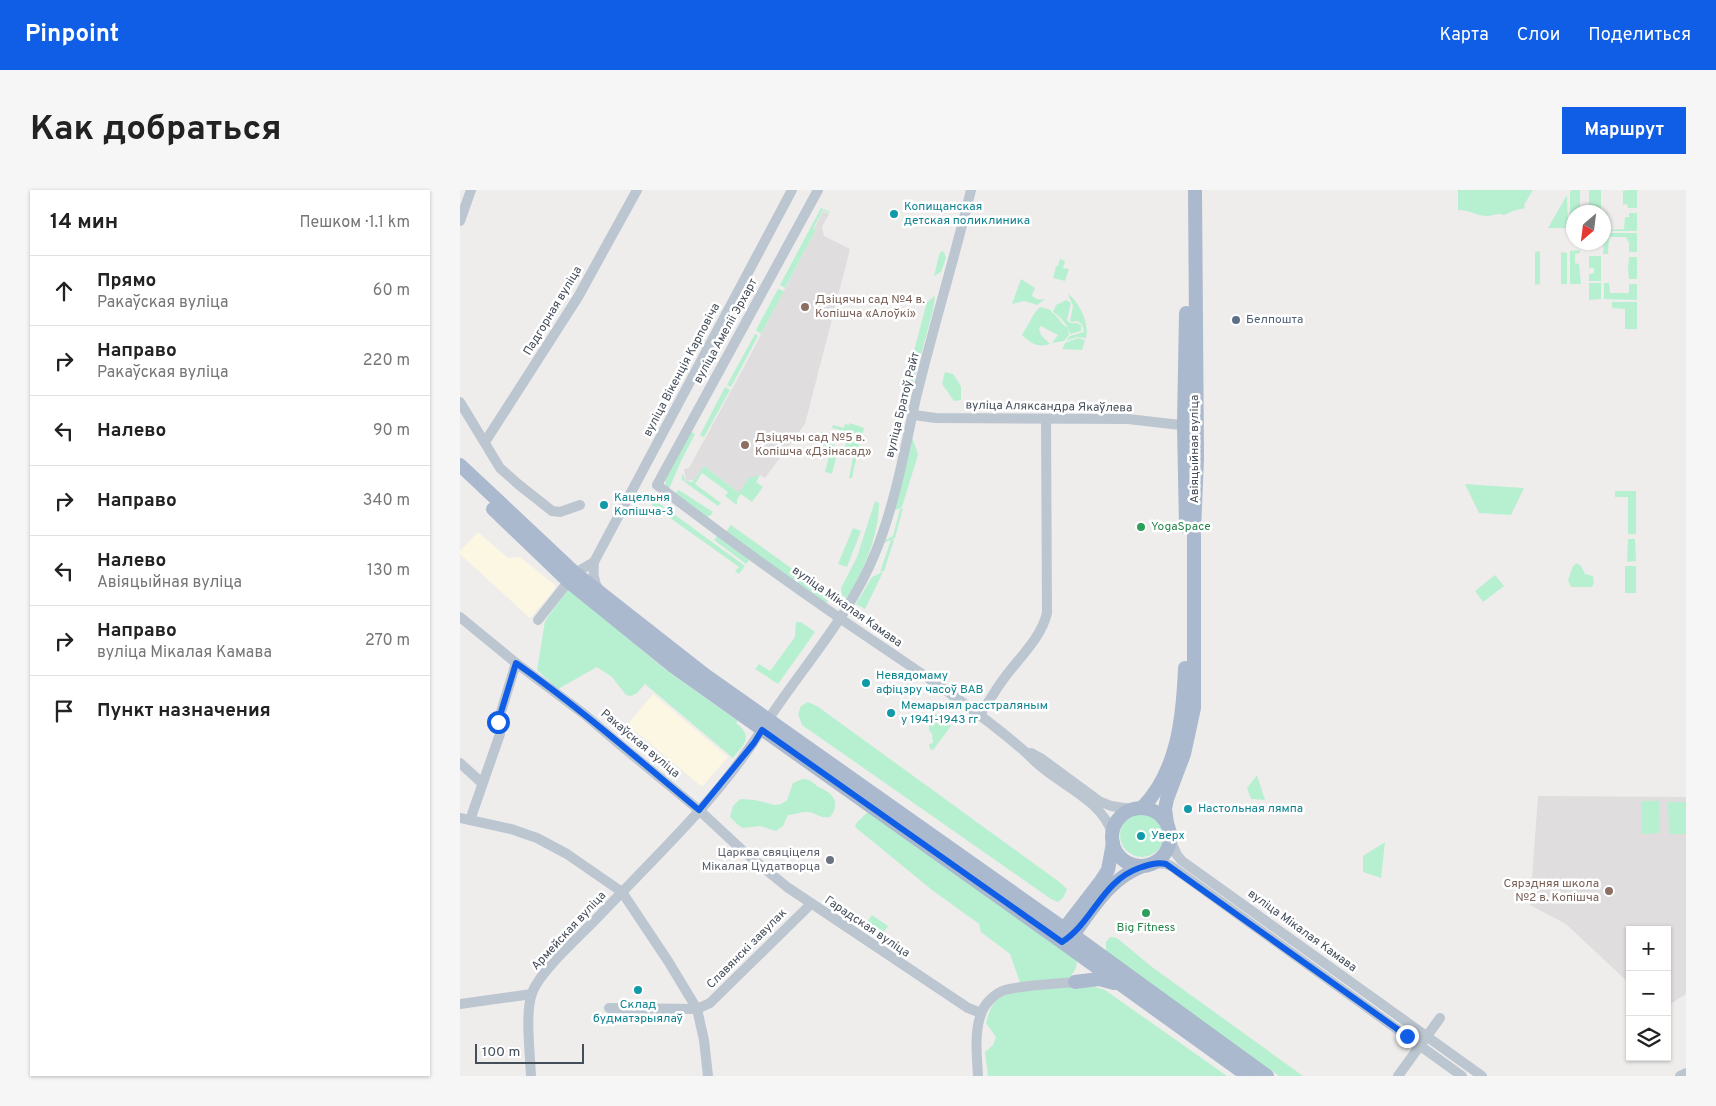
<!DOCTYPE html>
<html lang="ru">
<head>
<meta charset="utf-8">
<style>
  body { margin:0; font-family:Overpass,sans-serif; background:#f6f6f6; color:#222 }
  .controls { position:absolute; right:15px; bottom:15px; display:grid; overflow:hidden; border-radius:0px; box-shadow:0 1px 4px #0004 }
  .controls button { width:45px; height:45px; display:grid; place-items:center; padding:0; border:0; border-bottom:1px solid #e0e0e0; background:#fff; color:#222; font:25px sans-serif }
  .compass { position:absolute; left:1106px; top:15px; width:45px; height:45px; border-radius:50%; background:#fff; box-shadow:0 1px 4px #0004; rotate:208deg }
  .scale { position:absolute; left:15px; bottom:12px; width:109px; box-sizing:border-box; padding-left:5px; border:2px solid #444e5b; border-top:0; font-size:14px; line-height:18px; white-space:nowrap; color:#444e5b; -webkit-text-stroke:4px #fff; paint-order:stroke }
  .stop { position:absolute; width:15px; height:15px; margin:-11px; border:4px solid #105ee5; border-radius:50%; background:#fff }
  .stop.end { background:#105ee5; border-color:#fff; box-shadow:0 1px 5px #0008 }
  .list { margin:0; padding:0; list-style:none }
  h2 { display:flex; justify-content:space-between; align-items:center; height:65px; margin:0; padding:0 20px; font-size:21px }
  h2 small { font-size:16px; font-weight:400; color:#767676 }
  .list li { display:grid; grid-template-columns:32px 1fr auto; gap:15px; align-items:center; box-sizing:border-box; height:70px; padding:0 20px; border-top:1px solid #e0e0e0 }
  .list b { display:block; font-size:19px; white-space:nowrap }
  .list p { margin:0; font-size:16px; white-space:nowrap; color:#767676 }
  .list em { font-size:16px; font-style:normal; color:#767676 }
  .icon { flex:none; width:28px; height:28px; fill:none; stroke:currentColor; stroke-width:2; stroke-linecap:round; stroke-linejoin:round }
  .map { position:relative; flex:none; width:1226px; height:886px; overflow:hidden; border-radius:0px }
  header { display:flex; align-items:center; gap:30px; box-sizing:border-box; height:70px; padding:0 25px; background:#105ee5; color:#fff }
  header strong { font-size:24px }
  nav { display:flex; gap:28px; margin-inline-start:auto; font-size:18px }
  .intro { display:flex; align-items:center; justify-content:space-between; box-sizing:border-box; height:120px; padding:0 30px }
  h1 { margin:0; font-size:35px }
  .button { padding:12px 22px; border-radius:0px; background:#105ee5; color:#fff; font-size:18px; font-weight:700 }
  main { display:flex; gap:30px; padding:0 30px }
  aside { flex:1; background:#fff; border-radius:0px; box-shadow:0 1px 4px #0004 }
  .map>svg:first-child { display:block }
  .commercial { fill:#fcf7e3 }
  .education { fill:#e0ddde }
  .green { fill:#b7f0d1 }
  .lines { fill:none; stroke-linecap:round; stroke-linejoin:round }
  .minor { stroke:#bcc6d0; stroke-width:10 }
  .major { stroke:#aab9cd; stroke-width:14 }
  .route { stroke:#105ee5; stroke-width:6 }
  .culture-dot { fill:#0f9aa8; stroke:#fff; stroke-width:2 }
  .education-dot { fill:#8d6e63; stroke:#fff; stroke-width:2 }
  .service-dot { fill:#5c6f8a; stroke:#fff; stroke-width:2 }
  .leisure-dot { fill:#2e9e5b; stroke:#fff; stroke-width:2 }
  .worship-dot { fill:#6b7280; stroke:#fff; stroke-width:2 }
  .labels { text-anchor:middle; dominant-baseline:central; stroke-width:5; stroke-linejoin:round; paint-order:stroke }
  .culture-label { font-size:12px; fill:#0d838f; stroke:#fff; text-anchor:start }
  .education-label { font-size:12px; fill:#785e54; stroke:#fff; text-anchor:start }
  .street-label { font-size:12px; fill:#444e5b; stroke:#fff }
  .service-label { font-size:12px; fill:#4e5e75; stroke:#fff; text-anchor:start }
  .leisure-label { font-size:12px; fill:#27864d; stroke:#fff; text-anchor:start }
  .worship-label { font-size:12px; fill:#5b616d; stroke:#fff; text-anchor:end }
</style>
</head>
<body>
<header>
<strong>Pinpoint</strong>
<nav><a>Карта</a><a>Слои</a><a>Поделиться</a></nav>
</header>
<div class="intro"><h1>Как добраться</h1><a class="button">Маршрут</a></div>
<main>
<aside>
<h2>14 мин<small>Пешком · 1.1 km</small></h2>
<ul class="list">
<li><svg class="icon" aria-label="ahead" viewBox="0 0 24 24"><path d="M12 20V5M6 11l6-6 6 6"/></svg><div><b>Прямо</b><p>Ракаўская вуліца</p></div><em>60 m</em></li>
<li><svg class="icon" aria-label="right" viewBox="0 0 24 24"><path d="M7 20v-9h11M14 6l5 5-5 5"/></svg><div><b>Направо</b><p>Ракаўская вуліца</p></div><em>220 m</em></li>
<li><svg class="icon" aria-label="left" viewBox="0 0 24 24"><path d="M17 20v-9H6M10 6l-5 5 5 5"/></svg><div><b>Налево</b></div><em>90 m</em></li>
<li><svg class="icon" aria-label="right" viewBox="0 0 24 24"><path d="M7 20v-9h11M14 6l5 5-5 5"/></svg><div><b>Направо</b></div><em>340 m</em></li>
<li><svg class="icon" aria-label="left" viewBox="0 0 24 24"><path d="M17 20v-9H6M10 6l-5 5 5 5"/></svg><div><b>Налево</b><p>Авіяцыйная вуліца</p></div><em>130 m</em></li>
<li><svg class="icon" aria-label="right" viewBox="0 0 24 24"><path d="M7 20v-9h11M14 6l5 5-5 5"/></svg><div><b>Направо</b><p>вуліца Мікалая Камава</p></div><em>270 m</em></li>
<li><svg class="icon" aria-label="arrive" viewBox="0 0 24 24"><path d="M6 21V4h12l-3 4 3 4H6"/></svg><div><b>Пункт назначения</b></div></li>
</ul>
</aside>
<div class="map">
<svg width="1226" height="886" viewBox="0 0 1226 886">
  <rect width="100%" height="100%" fill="#efecec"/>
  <!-- commercial -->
  <g class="commercial">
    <polygon points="18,342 48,368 60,367 96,396 91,404 70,428 0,364 0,361"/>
    <polygon points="193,504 268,567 242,597 175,541 168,549 160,543"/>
  </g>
  <!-- education -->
  <g class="education">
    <polygon points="363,21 369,24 362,37 364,46 390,59 345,234 305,288 300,285 279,303 244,276 234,291 231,290 226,291 224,279 229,278 285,175 355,41 355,37"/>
    <polygon points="1078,606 1226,607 1226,804 1207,816 1207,740 1170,740 1170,794 1106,734 1070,715"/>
  </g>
  <!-- green -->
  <g class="green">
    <path d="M998,0H1073L1064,15L1065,18L1053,21L1044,25C1038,22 1034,26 1027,26C1017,26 1008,19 998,20Z"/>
    <polygon points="1111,0 1120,0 1120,22 1114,22 1113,38 1110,38 1110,3"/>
    <rect x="1129" y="0" width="12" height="19"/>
    <polygon points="1169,0 1177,0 1177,18 1168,18 1167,14 1163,15 1163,1"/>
    <polygon points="1107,5 1108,38 1088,38"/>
    <polygon points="361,18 370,22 369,23 363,20 354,37 355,41 325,98 320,95"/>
    <polygon points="1144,22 1147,22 1147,40 1164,39 1165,27 1169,27 1169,23 1177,23 1177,41 1144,41"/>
    <polygon points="1144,43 1177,43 1177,62 1169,62 1169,53 1166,47 1149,47 1148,64 1143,64"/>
    <polygon points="1120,60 1120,63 1115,64 1115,73 1119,74 1121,94 1110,94 1110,61"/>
    <polygon points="481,61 484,62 486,68 481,82 474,86 479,65"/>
    <polygon points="1080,61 1080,94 1075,95 1075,62"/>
    <polygon points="1101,62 1107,63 1107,94 1101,94"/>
    <polygon points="1129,66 1141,66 1141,91 1129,91 1129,84 1134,83 1134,78 1129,78"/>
    <polygon points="1169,67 1177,67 1177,89 1169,89 1168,80"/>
    <polygon points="600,69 605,71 603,78 609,79 605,91 593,88 596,76 598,76"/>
    <path d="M561,89L575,98L572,105C575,110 580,110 585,109L577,115L564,111L552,114Z"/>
    <polygon points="1129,93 1141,93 1141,109 1129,110"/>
    <polygon points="1144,93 1149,93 1150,103 1169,103 1169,94 1177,94 1177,110 1144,109"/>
    <polygon points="318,99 324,101 301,144 296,140"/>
    <path d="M608,104C619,111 630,135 626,148L617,147L606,151L610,146L624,142L622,134L617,131L610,132L613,116Z"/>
    <polygon points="475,106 473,120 450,206 446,205 443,202 467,112"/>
    <path d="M606,110L611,113L607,130L610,133H617L621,135V141L610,144C609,136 600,126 593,122L596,115Z"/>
    <polygon points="1152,112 1177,112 1177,139 1165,139 1165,119 1152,118"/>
    <path d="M580,117L591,120V122C599,126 600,134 608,138L609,145L604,151L592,153L598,145L581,136L579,138L581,145L590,154C578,158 570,153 562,145L574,124Z"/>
    <polygon points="295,144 298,146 271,197 267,195"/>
    <polygon points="618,148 625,150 622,160 602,159 605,153"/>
    <polygon points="485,182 493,184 501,196 501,210 494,211 482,194"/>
    <polygon points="265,197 270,200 244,247 240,245"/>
    <polygon points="444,213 448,214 442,237 435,237 441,215"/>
    <polygon points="390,233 404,238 402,246 372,238 373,235 384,238 385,234 389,235"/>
    <polygon points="230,241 235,244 221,271 209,299 206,296 205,287"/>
    <polygon points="361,242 366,243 363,252 375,255 374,257 385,258 387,249 400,252 392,288 389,288 393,267 377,264 372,284 365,282 369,266 356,263 357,259 370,262 371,257 358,254"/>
    <polygon points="452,247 458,264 457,268 442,317 432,322"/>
    <polygon points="244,276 279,303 289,288 300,285 296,292 303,297 292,312 281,304 277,309 277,315 265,306 268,302 242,283 235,294 261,313 258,316 222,290 222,284 224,286 225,291 233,292"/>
    <polygon points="1005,294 1064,298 1051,325 1019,323"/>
    <polygon points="219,300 253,322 251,325 247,327 214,304"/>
    <polygon points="1155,301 1176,301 1176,344 1168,344 1168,307 1155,307"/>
    <polygon points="203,304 206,305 200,314 285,376 279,384 275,381 279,377 192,315 193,308"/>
    <path d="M415,311L419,313C418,349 404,378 388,409L382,405L381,398L397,367Z"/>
    <polygon points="443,318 435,348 432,350 434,350 424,381 420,382 431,350 424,353 425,350 433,346 440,319"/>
    <polygon points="271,335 369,405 370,409 366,413 265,343"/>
    <polygon points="393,338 401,341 387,377 378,374"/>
    <polygon points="258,345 290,369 286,374 254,350"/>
    <polygon points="1168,349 1175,349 1176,371 1167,372"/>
    <polygon points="1117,373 1121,376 1125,384 1133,386 1134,393 1132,397 1111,397 1108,390 1113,376"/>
    <rect x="1165" y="376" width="11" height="27"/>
    <polygon points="423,382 405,419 396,414 412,387"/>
    <polygon points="1035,385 1044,396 1023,412 1015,401"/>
    <path d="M108,399L206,480L278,531L276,533C294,547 284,554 273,568L185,494L177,503L171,506L166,505L152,487L137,477L98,499L77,480L85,431Z"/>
    <polygon points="336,432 341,432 355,442 318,494 295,479 299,474 310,481 335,447"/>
    <polygon points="348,512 357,516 598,691 607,699 603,708 598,712 591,709 342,535 338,524 341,516"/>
    <polygon points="476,524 491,536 473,560 470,559 469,554 473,553 472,547 473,546 469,540 469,528"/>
    <polygon points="797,585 805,610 791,609 787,598"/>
    <path d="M342,589C349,589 351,591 356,595C358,598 363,598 366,601C377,607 378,618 370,627C359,629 355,621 345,622C339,622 334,625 328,625L323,636L316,641L300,636L283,638L278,635L270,627L273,616L280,609L295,610L314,615L321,614L327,610L333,593Z"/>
    <polygon points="1181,611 1199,611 1200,643 1182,644"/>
    <polygon points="1208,612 1226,612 1226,644 1209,644"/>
    <path d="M408,622L617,770L616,778L609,789L612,799L635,797L645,800L767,886H528L525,862L533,855L536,847L526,833C532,809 539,805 563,801L550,764L521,742L519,734L472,700L395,637L397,632Z"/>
    <circle cx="682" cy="645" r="22"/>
    <polygon points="925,652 921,688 903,682 903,666"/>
    <polygon points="412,725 428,736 421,746 405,735"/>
    <polygon points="650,747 657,748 692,777 843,886 819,886 646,762 646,752"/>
  </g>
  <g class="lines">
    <!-- minor -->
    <g class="minor">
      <path d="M358,0L197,295C257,341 319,386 381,429C442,471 506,511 562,559C568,564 573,570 579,575C603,596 642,611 652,643"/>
      <polyline points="0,31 11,0"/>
      <polyline points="0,212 40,278 58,294 92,321 100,322 120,315"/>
      <polyline points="453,225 476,228 668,229 729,236"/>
      <polyline points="25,252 118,107 177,0"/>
      <path d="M139,400C133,391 133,383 134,372L332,0"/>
      <polyline points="0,427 56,473 124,524 158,553 239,620 282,660 327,697 508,818 521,823"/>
      <polyline points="78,430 115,383 134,372"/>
      <path d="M519,526C528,513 536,499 545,487C560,467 581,448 587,423L586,229"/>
      <path d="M308,530C345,474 391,424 416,361C435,314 445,258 456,208C473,138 494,70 511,0"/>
      <polyline points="571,563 582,569 639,611 651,616 671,619"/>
      <polyline points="0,573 22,593"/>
      <polyline points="0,628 51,639 77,648 107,664 162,702 208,771 237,819 244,850 248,886"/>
      <polyline points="10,630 40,544 38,532 56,473"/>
      <polyline points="710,649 717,665 722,671 1022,886"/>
      <polyline points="694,673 706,674 711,676 1002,886"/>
      <polyline points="0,814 72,804"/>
      <polyline points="149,818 237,819 250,813 351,714"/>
      <path d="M71,886C70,863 65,823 72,803C80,781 120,746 137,728C192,670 260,607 302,539"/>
      <path d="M518,886C517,866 514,843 521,824C524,814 535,803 545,800C564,795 595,794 615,792"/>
      <polyline points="938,886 980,828"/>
      <polyline points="1220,886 1226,883"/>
    </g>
    <!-- major -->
    <g class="major">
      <polyline points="0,275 115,383 245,485 613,745 807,886"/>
      <polyline points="33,319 108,391 213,476 602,752 788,886"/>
      <polyline points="726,337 724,235 726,123"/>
      <circle cx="681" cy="647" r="29"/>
      <path d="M682,618C718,581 723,527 725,478"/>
      <polyline points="707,633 705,619 707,609 724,564 734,518 734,340 737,268 735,0"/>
      <polyline points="603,747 604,739 641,691 648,680 653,653"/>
      <path d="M607,750L613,745C633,718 650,688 683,676"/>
      <polyline points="615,792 639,789 654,793"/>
    </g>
  </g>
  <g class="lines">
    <!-- route -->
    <path class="route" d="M38,532L56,473C120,518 179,570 239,620L294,553L302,540L602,752C633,732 642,691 679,678C688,675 696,672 706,674L947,846"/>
  </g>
  <!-- markers -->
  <g class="culture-dot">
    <circle cx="434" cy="24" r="5"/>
    <circle cx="144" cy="315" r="5"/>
    <circle cx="406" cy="493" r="5"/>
    <circle cx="431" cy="523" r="5"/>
    <circle cx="728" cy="619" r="5"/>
    <circle cx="681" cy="646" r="5"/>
    <circle cx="178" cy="800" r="5"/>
  </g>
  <g class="education-dot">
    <circle cx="345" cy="117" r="5"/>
    <circle cx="285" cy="255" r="5"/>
    <circle cx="1149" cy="701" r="5"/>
  </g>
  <circle class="service-dot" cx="776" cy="130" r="5"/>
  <g class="leisure-dot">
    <circle cx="681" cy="337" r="5"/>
    <circle cx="686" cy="723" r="5"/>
  </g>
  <circle class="worship-dot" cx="370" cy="670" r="5"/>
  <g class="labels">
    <!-- culture labels -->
    <g class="culture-label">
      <text x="444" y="17">Копищанская<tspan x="444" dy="14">детская поликлиника</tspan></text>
      <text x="154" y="308">Кацельня<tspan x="154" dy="14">Копішча-3</tspan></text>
      <text x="416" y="486">Невядомаму<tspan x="416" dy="14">афіцэру часоў ВАВ</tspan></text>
      <text x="441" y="516">Мемарыял расстраляным<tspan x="441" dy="14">у 1941-1943 гг</tspan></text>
      <text x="738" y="619">Настольная лямпа</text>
      <text x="691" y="646">Уверх</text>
      <text x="178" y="815" text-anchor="middle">Склад<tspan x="178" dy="14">будматэрыялаў</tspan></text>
    </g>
    <!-- education labels -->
    <g class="education-label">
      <text x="355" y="110">Дзіцячы сад №4 в.<tspan x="355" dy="14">Копішча «Алоўкі»</tspan></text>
      <text x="295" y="248">Дзіцячы сад №5 в.<tspan x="295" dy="14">Копішча «Дзінасад»</tspan></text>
      <text x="1139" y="694" text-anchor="end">Сярэдняя школа<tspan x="1139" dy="14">№2 в. Копішча</tspan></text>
    </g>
    <!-- street labels -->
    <g class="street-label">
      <text transform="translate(93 121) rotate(-59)">Падгорная вуліца</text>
      <text transform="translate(266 141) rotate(-61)">вуліца Амеліі Эрхарт</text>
      <text transform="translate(222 180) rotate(-62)">вуліца Вікенція Карповіча</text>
      <text transform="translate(443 215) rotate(-76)">вуліца Братоў Райт</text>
      <text transform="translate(589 217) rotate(1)">вуліца Аляксандра Якаўлева</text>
      <text transform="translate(735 259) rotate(-90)">Авіяцыйная вуліца</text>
      <text transform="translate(387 417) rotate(35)">вуліца Мікалая Камава</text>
      <text transform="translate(180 554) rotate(40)">Ракаўская вуліца</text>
      <text transform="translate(407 737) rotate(34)">Гарадская вуліца</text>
      <text transform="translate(109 741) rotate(-47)">Армейская вуліца</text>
      <text transform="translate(842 741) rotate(36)">вуліца Мікалая Камава</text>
      <text transform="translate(287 759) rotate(-45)">Славянскі завулак</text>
    </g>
    <!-- service labels -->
    <g class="service-label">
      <text x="786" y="130">Белпошта</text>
    </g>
    <!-- leisure labels -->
    <g class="leisure-label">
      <text x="691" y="337">YogaSpace</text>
      <text x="686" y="738" text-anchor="middle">Big Fitness</text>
    </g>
    <!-- worship labels -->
    <g class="worship-label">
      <text x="360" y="663">Царква свяціцеля<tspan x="360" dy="14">Мікалая Цудатворца</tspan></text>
    </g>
  </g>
</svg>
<div class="controls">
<button>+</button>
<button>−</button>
<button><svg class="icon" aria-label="layers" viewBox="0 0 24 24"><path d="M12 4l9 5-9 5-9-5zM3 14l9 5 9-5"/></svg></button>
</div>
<svg class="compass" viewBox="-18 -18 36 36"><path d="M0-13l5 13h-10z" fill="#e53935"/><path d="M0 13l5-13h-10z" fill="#767676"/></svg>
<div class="scale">100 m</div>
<div class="stop" style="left:38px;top:532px"></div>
<div class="stop end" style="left:947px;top:846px"></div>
</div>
</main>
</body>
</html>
